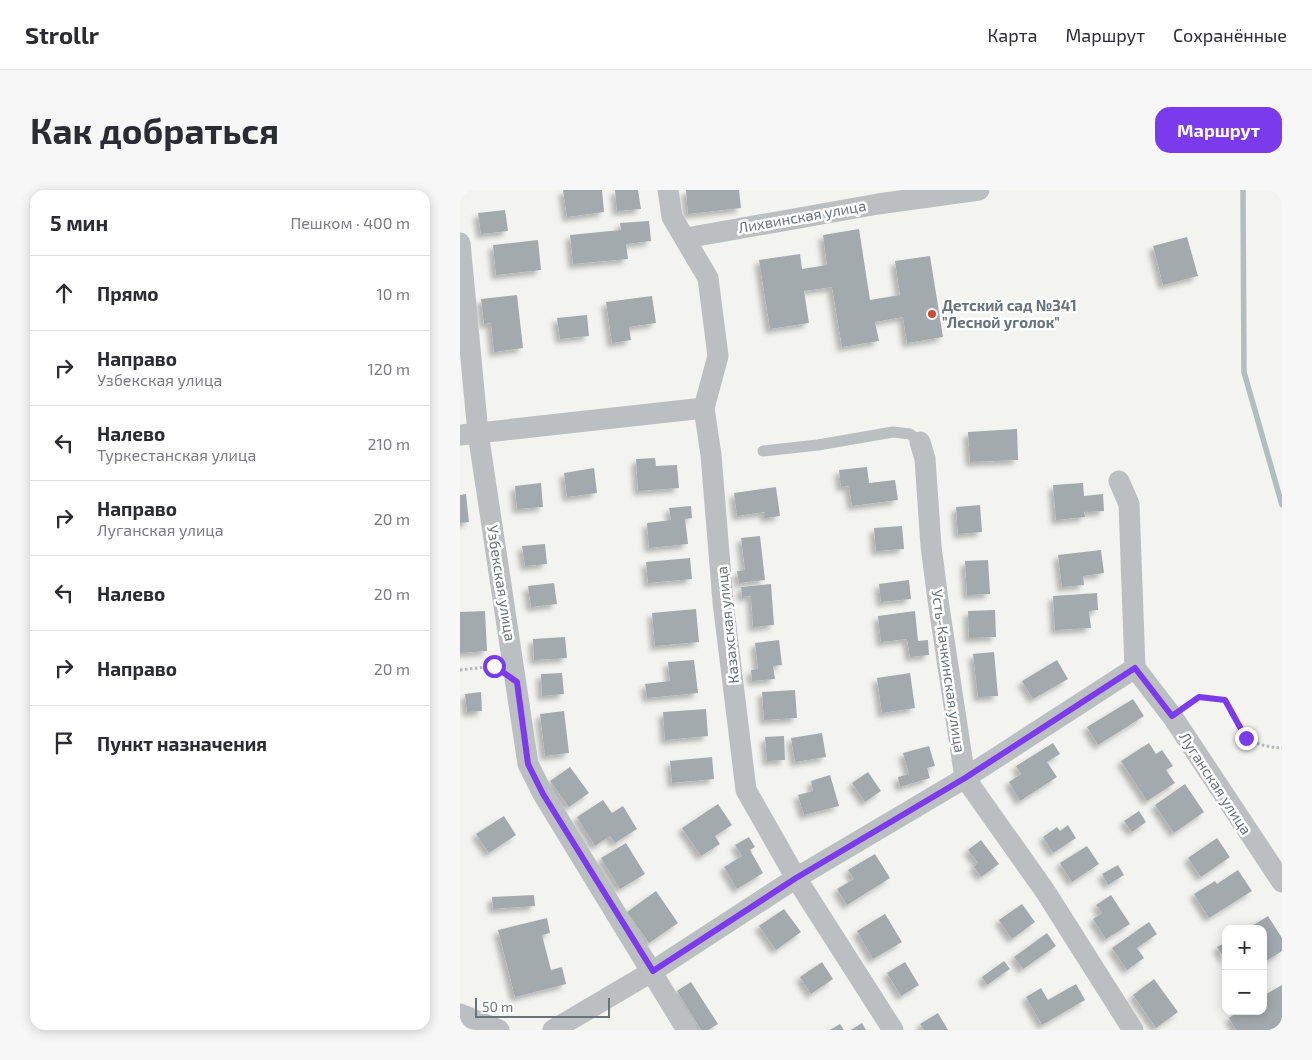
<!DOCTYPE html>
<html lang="ru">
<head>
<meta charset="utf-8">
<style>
  body { margin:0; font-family:"Exo 2",sans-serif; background:#f7f7f7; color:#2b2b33 }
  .controls { position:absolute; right:15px; bottom:15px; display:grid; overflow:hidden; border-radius:10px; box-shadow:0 2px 12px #0003 }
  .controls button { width:45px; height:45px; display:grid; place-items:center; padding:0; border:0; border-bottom:1px solid #e1e1e2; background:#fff; color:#2b2b33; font:25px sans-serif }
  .scale { position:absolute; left:15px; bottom:12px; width:135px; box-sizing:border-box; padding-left:5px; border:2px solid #66757d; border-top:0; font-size:14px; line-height:18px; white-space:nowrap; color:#66757d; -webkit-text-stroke:4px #fff; paint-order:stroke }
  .stop { position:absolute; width:15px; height:15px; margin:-11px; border:4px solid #7c3aed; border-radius:50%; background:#fff }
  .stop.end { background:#7c3aed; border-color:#fff; box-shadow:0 1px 5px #0008 }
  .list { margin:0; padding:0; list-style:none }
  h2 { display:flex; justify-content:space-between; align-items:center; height:65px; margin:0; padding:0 20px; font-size:21px }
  h2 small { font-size:16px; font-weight:400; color:#7c7c81 }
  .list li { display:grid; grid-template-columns:32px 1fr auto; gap:15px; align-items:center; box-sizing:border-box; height:75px; padding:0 20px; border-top:1px solid #e1e1e2 }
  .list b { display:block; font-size:19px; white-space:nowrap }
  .list p { margin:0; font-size:16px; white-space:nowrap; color:#7c7c81 }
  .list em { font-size:16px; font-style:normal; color:#7c7c81 }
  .icon { flex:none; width:28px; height:28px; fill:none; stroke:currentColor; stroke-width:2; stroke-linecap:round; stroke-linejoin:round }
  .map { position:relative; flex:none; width:822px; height:840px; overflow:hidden; border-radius:15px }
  header { display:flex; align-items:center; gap:30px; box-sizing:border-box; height:70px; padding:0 25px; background:#fff; border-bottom:1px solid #e1e1e2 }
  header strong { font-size:24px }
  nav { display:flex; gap:28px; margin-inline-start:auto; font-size:18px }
  .intro { display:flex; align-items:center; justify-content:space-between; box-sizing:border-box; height:120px; padding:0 30px }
  h1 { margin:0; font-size:35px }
  .button { padding:12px 22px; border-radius:15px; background:#7c3aed; color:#fff; font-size:18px; font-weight:700 }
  main { display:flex; gap:30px; padding:0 30px }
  aside { flex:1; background:#fff; border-radius:15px; box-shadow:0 2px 12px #0003 }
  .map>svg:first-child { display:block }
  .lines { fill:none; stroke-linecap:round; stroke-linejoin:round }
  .stream { stroke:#b1bec0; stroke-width:5.5 }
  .building { fill:#a3aaae; filter:url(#shadow) }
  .path { stroke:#b5b8ba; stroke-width:3; stroke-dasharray:2.5 2.5; stroke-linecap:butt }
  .service { stroke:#bbbfc1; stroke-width:11 }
  .minor { stroke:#bbbfc1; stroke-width:21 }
  .route { stroke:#7c3aed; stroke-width:6 }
  .poi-dot { fill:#cb4b38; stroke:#fff; stroke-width:2 }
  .labels { text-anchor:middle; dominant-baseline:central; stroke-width:5; stroke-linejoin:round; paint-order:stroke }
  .street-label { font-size:15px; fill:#66757d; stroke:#fff }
  .poi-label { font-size:15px; font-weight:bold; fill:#66757d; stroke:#fff; text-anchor:start }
</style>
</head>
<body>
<header>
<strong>Strollr</strong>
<nav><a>Карта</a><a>Маршрут</a><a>Сохранённые</a></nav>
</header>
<div class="intro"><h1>Как добраться</h1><a class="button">Маршрут</a></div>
<main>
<aside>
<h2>5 мин<small>Пешком · 400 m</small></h2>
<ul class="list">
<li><svg class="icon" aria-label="ahead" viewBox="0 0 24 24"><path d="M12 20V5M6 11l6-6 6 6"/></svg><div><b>Прямо</b></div><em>10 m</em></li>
<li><svg class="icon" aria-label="right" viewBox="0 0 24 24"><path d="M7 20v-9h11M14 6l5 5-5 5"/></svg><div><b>Направо</b><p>Узбекская улица</p></div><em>120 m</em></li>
<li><svg class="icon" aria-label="left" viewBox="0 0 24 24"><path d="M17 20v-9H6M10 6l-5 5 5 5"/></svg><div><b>Налево</b><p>Туркестанская улица</p></div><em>210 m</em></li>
<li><svg class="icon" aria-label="right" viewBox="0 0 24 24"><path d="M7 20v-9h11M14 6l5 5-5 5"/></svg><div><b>Направо</b><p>Луганская улица</p></div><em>20 m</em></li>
<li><svg class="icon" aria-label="left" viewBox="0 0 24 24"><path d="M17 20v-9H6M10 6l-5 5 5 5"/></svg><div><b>Налево</b></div><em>20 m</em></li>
<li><svg class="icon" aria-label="right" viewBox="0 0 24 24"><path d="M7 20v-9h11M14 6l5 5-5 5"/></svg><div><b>Направо</b></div><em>20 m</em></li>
<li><svg class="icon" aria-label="arrive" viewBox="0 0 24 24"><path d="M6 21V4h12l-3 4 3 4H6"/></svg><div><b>Пункт назначения</b></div></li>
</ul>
</aside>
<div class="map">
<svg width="822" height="840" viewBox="0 0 822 840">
  <defs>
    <filter id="shadow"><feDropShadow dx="-4.5" dy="4.5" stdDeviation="2.5" flood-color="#0004"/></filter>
  </defs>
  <rect width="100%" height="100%" fill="#f3f3f0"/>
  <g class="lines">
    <!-- stream -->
    <polyline class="stream" points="783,0 784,182 822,315"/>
  </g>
  <!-- building -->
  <g class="building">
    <polygon points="103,0 142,0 144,22 107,27"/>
    <polygon points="155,0 178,0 181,19 157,21"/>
    <polygon points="226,0 279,0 281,18 228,24"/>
    <polygon points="45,20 48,41 21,44 18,23"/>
    <polygon points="189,31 191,51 166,54 168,69 113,74 110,45 161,40 160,33"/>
    <polygon points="399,39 410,110 440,105 435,71 470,66 483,147 447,153 443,127 415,132 419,151 382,157 372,97 344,101 349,133 310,139 299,70 340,64 342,79 367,75 363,45"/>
    <polygon points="727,47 738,86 703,95 693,56"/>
    <polygon points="78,50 81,80 36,85 33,55"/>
    <polygon points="57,105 63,158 34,162 31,133 24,134 21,109"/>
    <polygon points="192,106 196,133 169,137 171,150 152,153 146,112"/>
    <polygon points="127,125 129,146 100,149 97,128"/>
    <polygon points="557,239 558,270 510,272 508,242"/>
    <polygon points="195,268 196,276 217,275 219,298 178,301 176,269"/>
    <polygon points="407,277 409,293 435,290 438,310 392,316 389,296 381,297 379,280"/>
    <polygon points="134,278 137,303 107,307 104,283"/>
    <polygon points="81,293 83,317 57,319 55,296"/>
    <polygon points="623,293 624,306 643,304 644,321 624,322 625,327 596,330 593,295"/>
    <polygon points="316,297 320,326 305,328 305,322 277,326 274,303"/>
    <polygon points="6,304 9,332 0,333 0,305"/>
    <polygon points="520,315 522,342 498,344 496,317"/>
    <polygon points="231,316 232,328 225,329 228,354 189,358 187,333 211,330 209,318"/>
    <polygon points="442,336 444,359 416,361 414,338"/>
    <polygon points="300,346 305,390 279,393 277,381 285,380 281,348"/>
    <polygon points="85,354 87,374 65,376 62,356"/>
    <polygon points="641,360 644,383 623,386 624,395 602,397 598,365"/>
    <polygon points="230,368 232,389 188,393 186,372"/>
    <polygon points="528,370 530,404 507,405 505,371"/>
    <polygon points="449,390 451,409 421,412 419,394"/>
    <polygon points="94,393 97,414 71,417 68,396"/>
    <polygon points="311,394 314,435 293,437 291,406 282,407 281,397"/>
    <polygon points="637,403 638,420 629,421 631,438 595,440 593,406"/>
    <polygon points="236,419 239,452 195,456 192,423"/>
    <polygon points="535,420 536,447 509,448 508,421"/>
    <polygon points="25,421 27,461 0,463 0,422"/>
    <polygon points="455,421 458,451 468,450 469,465 450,467 447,449 421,452 418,426"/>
    <polygon points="105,447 107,468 74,470 73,449"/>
    <polygon points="319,450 322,475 313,476 315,489 292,491 291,480 298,479 295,453"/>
    <polygon points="534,462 538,506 518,507 513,464"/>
    <polygon points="234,470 238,503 187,508 185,494 210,491 208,472"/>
    <polygon points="597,470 608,489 573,509 562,491"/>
    <polygon points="102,483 104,504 82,506 81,484"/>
    <polygon points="450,483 455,518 422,523 417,488"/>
    <polygon points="335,500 337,528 304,530 302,502"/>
    <polygon points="21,502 22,521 7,522 5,504"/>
    <polygon points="673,509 684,526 638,555 627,537"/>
    <polygon points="246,519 248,546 205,550 203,522"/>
    <polygon points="104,521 109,563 85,566 80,524"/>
    <polygon points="362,543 366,567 335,572 331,548"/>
    <polygon points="324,546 325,570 307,571 305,547"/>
    <polygon points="593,553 600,564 587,572 597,587 560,611 549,592 561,584 556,576"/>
    <polygon points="689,553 696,564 702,560 713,576 706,580 715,593 687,611 661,571"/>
    <polygon points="469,556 475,576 467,578 470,588 440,597 438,587 449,584 443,563"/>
    <polygon points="252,567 254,589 212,593 210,571"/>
    <polygon points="110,577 129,603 109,617 90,591"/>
    <polygon points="408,582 421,601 405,612 392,593"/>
    <polygon points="370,585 379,616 344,625 338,605 353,601 351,591"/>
    <polygon points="725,594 744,622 714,643 695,615"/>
    <polygon points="143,610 152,623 163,616 177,639 155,653 150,646 135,656 117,627"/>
    <polygon points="258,614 272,635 255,646 260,654 241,666 222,638"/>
    <polygon points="679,621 686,632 672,642 664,631"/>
    <polygon points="44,626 56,645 29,663 16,644"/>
    <polygon points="608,635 616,648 593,663 583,647 597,637 600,641"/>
    <polygon points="289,647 295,657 290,660 303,683 277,699 264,677 282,666 275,655"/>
    <polygon points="757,648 770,667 741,687 728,668"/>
    <polygon points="521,650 539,674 521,687 514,677 518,673 508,660"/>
    <polygon points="166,653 185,684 160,699 141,668"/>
    <polygon points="627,656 639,674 612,692 600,673"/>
    <polygon points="415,664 430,688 387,715 377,699 394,689 388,680"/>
    <polygon points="658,675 664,685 648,695 642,684"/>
    <polygon points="778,680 792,701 749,728 734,704 755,691 757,694"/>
    <polygon points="196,701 218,733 189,753 167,722"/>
    <polygon points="74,705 75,716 33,719 32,707"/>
    <polygon points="651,705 670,734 646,749 633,729 642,723 636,715"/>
    <polygon points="562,714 575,732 552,749 539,730"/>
    <polygon points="324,719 341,742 316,760 299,736"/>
    <polygon points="425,724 442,752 413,769 397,741"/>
    <polygon points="808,726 822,748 822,761 803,773 803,739 787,739"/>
    <polygon points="87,728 90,743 82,745 91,780 102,777 106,794 55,807 38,740"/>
    <polygon points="689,732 697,744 677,758 684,768 667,780 652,758"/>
    <polygon points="587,743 596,756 563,779 554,767"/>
    <polygon points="766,752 766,771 757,757"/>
    <polygon points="544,771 550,779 527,795 522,787"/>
    <polygon points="362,772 373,789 351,804 340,787"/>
    <polygon points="445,772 459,795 441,806 427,783"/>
    <polygon points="694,789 718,822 696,838 673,805"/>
    <polygon points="231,792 258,834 248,840 241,840 217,801"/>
    <polygon points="616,794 625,810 582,835 566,807 581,798 588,810"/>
    <polygon points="822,795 822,840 776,840 769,828 779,821 803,821 803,806"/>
    <polygon points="478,823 488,840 464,840 460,834"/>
    <polygon points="402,833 406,840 391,840"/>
    <polygon points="380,834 384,840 370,840"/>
  </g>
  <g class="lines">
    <!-- path -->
    <g class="path">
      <polyline points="0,480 34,476"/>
      <path d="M728,515L739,507L765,510C783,542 781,555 822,558"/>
    </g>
    <!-- service -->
    <polyline class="service" points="303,261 358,255 433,242 450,244 460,252"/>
    <!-- minor -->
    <g class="minor">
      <polyline points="208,0 212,27 248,88 258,166 244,218 251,265 263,412 286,600 336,688 433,840"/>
      <polyline points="226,48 418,14 519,0"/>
      <polyline points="0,53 18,243 68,574 83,604 227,840"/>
      <polyline points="0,245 244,218"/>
      <polyline points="460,252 465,269 471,356 478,410 505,588 585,701 673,840"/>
      <polyline points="659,291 669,314 675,478 712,526 822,692"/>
      <polyline points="0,824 39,840"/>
      <polyline points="93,840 193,781 336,688 505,588 675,478"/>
    </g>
  </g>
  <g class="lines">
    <!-- route -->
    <polyline class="route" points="34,476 57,492 68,574 83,604 193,781 336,688 505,588 675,478 712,526 739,507 765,510 786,548"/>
  </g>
  <!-- markers -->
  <circle class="poi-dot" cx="472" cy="124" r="5"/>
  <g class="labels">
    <!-- street labels -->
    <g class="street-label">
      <text transform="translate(342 26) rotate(-10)">Лихвинская улица</text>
      <text transform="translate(42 393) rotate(81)">Узбекская улица</text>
      <text transform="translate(267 435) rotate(-96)">Казахская улица</text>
      <text transform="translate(489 481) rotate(82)">Усть-Качкинская улица</text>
      <text transform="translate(756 593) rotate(57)">Луганская улица</text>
    </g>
    <!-- poi labels -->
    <g class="poi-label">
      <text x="482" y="115">Детский сад №341<tspan x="482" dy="17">"Лесной уголок"</tspan></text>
    </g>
  </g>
</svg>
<div class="controls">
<button>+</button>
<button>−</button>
</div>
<div class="scale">50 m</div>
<div class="stop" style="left:34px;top:476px"></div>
<div class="stop end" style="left:786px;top:548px"></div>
</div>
</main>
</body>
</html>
